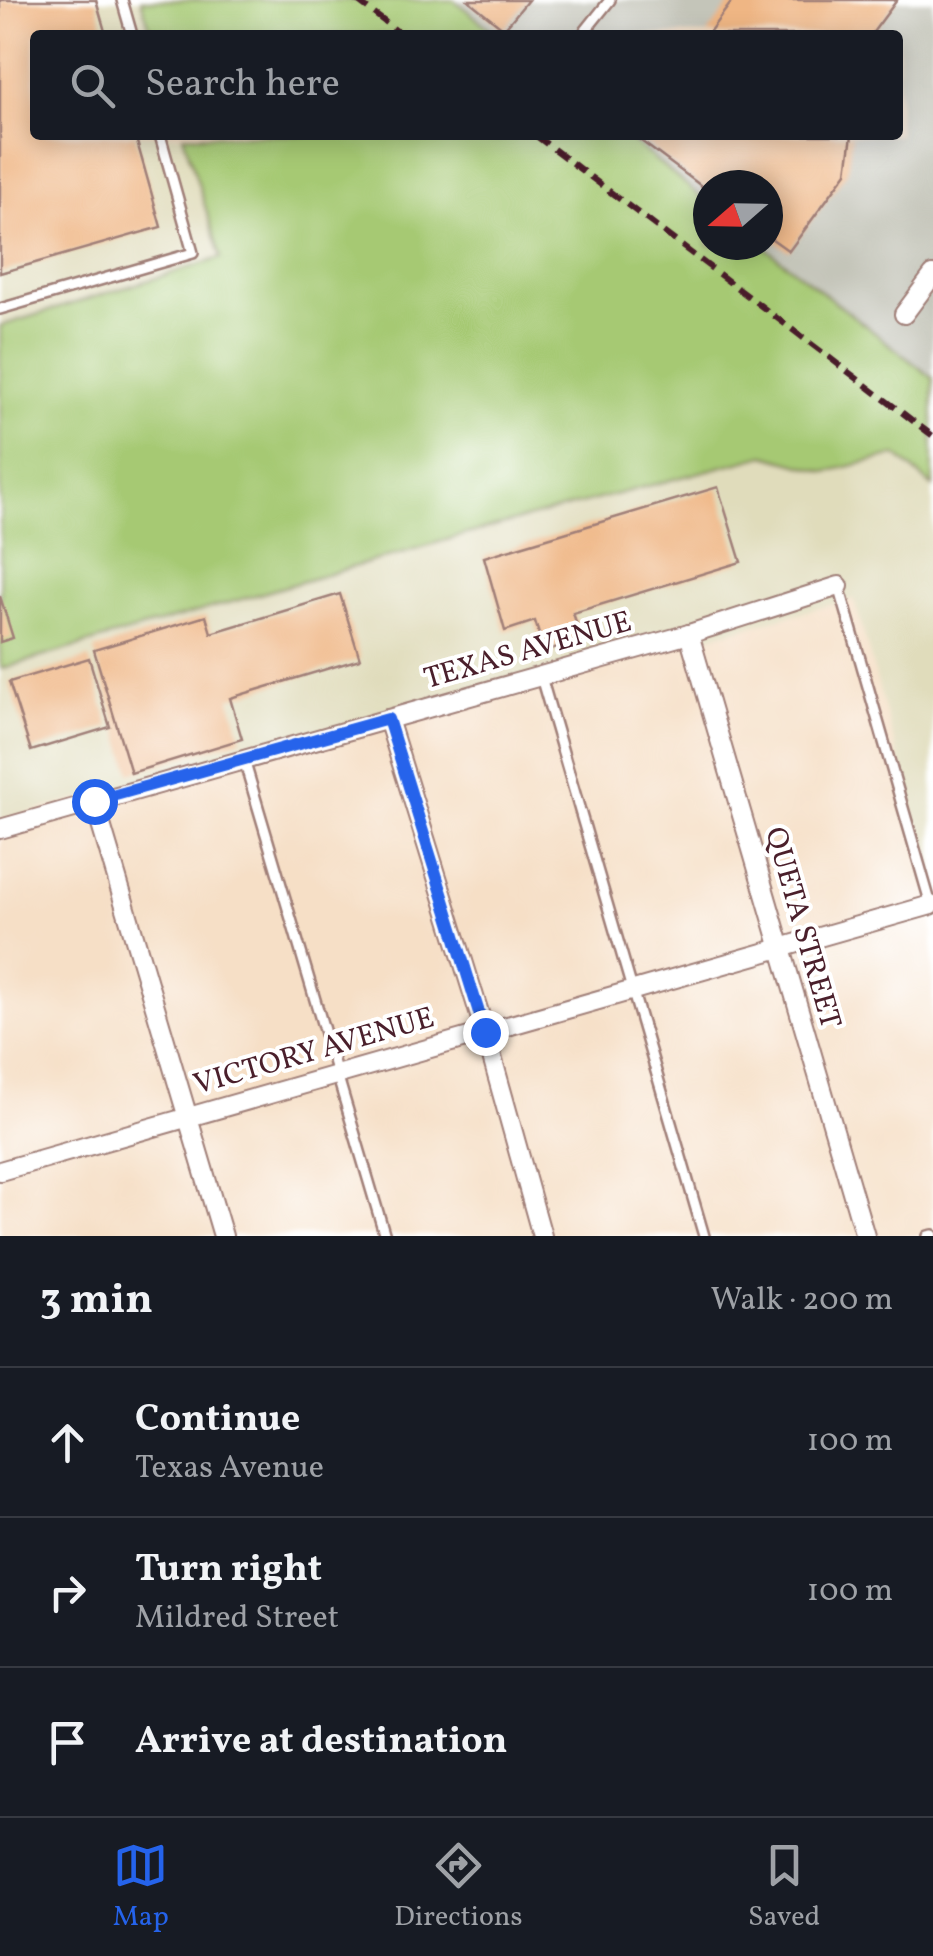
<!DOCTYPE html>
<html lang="en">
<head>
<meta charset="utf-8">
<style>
  body { margin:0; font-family:Vollkorn,serif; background:#20242c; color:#f1f3f6 }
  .compass { position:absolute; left:693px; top:170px; width:90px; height:90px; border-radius:50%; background:#171b24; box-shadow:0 5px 25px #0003; rotate:250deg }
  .stop { position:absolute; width:30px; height:30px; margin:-22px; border:8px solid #2563eb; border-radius:50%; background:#fff }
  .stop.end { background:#2563eb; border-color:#fff; box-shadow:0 2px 10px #0008 }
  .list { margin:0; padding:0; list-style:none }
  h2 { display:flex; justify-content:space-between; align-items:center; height:130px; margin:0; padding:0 40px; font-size:42px }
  h2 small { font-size:32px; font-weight:400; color:#9ea1a6 }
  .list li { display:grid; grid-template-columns:65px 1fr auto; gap:30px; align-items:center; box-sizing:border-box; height:150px; padding:0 40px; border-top:2px solid #363941 }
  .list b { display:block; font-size:38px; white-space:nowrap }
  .list p { margin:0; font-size:32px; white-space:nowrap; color:#9ea1a6 }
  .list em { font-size:32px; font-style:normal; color:#9ea1a6 }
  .icon { flex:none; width:55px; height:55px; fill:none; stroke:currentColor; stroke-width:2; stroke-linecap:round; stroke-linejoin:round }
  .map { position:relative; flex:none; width:933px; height:1236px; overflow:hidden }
  .search { position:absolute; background:#171b24; box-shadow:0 5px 25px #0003; left:30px; right:30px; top:30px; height:110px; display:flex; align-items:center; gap:25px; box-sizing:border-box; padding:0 35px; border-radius:10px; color:#9ea1a6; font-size:38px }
  .sheet { height:580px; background:#171b24 }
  nav { display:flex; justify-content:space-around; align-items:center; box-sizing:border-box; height:140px; border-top:2px solid #363941; background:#171b24; font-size:28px; color:#9ea1a6 }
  nav a { display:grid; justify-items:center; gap:5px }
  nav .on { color:#2563eb }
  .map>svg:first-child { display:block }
  .built { fill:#e0dcbb }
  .industrial { fill:#c4c5b9 }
  .green { fill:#a6c973; stroke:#78744f; stroke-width:2.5 }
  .building { fill:#efb684 }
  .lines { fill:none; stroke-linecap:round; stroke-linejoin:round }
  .service-casing { stroke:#a07f78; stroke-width:14 }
  .minor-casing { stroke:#a07f78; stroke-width:22 }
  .service { stroke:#fff; stroke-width:9 }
  .minor { stroke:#fff; stroke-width:18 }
  .rail { stroke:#4a1f2b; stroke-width:6; stroke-dasharray:15 8; stroke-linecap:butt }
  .route { stroke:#2563eb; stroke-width:12 }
  .labels { text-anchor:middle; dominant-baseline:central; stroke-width:8; stroke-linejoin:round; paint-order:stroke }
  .street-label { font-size:30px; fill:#4a1f2b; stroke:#fff }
</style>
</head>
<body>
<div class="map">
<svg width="933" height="1236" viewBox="0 0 933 1236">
  <rect width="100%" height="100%" fill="#fff"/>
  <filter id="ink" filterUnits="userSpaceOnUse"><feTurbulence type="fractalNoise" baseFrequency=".01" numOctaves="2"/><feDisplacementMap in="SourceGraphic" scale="20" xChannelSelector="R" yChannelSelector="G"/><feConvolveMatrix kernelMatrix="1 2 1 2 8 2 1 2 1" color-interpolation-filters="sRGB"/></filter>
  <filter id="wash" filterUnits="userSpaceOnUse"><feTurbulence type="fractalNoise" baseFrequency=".0048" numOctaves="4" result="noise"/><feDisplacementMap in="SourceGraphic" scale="40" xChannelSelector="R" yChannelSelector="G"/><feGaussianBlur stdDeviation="2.25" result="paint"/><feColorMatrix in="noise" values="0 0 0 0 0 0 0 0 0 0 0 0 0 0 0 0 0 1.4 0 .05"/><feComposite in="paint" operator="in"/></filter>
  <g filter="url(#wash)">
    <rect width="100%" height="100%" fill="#f6dfc6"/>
    <!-- built -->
    <g class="built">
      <polygon points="0,0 160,0 170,35 35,35 35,135 200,135 236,254 0,327"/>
      <polygon points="765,455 826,472 896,455 933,487 933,882 854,599 0,820 0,669 467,534"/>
    </g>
    <!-- industrial -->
    <polygon class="industrial" points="453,0 933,0 933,378 761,245 768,245 768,185 708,185 708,203 622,135 898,135 898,35 497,35"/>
    <!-- green -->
    <g class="green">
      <polygon points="141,0 454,0 498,35 152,35"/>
      <polygon points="183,135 624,135 708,202 708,245 762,245 933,378 933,487 896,455 826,472 765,455 467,534 0,669 0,326 221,258"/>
    </g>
    <g id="blocks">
      <!-- building -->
      <g class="building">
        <polygon points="0,0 96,0 106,35 35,35 35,135 135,135 161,227 0,273"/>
        <polygon points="468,0 528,0 504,29"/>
        <polygon points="733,0 897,0 871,35 707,35"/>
        <polygon points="633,135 852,135 847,172 789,251 768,236 768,185 708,185 708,191"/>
        <polygon points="718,487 741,562 573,613 582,640 544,651 535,621 505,631 484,557"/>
        <polygon points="340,594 360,659 230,698 242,739 131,773 94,650 206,616 211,633"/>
        <polygon points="0,596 13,638 0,642"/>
        <polygon points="89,658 110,727 31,751 9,682"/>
      </g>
    </g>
  </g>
  <g filter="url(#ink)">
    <use href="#blocks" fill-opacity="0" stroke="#a07f78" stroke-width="2.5"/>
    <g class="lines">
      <defs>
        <g id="service">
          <polyline points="122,0 132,35"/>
          <polyline points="582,35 610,0"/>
          <polyline points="0,309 193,253 160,135"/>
          <polyline points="839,586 931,905"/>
          <polyline points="541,677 704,1236"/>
          <polyline points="244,760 385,1236"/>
          <polyline points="928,1236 933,1235"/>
        </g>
        <g id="minor">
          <polyline points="904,314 933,275"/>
          <polyline points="689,634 865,1236"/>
          <polyline points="388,719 485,1032 542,1236"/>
          <polyline points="94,801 223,1236"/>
          <polyline points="0,829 689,634 839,586"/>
          <polyline points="0,1171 931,905"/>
        </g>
      </defs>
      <!-- service casing -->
      <use href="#service" class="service-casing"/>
      <!-- minor casing -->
      <use href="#minor" class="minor-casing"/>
      <!-- service -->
      <use href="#service" class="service"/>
      <!-- minor -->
      <use href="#minor" class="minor"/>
      <!-- rail -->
      <g class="rail">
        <polyline points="356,0 402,35"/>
        <polyline points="535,135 933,436"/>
      </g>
    </g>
  </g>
  <g class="lines" filter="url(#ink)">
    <!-- route -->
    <polyline class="route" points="94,801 388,719 485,1032"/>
  </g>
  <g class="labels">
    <!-- street labels -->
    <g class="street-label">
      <text transform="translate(528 651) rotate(-16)">TEXAS AVENUE</text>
      <text transform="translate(802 928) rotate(74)">QUETA STREET</text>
      <text transform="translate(314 1052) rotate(-16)">VICTORY AVENUE</text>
    </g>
  </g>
</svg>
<svg class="compass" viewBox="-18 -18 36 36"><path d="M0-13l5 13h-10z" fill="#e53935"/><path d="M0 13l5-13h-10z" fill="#9ea1a6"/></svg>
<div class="stop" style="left:94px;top:801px"></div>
<div class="stop end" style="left:485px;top:1032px"></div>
<div class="search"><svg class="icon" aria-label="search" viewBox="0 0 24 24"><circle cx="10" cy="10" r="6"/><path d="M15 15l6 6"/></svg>Search here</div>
</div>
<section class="sheet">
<h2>3 min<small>Walk · 200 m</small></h2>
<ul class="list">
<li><svg class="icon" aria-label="ahead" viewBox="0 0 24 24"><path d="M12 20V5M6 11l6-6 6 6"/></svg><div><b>Continue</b><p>Texas Avenue</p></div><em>100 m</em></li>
<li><svg class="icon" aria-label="right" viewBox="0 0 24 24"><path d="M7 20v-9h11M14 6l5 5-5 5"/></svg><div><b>Turn right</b><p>Mildred Street</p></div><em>100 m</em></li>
<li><svg class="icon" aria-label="arrive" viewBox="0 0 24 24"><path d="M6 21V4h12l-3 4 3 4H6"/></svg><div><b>Arrive at destination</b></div></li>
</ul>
</section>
<nav>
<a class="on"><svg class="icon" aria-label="map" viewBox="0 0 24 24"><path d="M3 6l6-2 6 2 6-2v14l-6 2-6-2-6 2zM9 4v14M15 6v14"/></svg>Map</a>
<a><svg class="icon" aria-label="directions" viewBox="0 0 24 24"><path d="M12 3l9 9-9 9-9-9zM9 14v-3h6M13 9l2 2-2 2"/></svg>Directions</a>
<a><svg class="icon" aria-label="saved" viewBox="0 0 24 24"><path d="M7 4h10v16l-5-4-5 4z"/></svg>Saved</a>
</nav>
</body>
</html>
